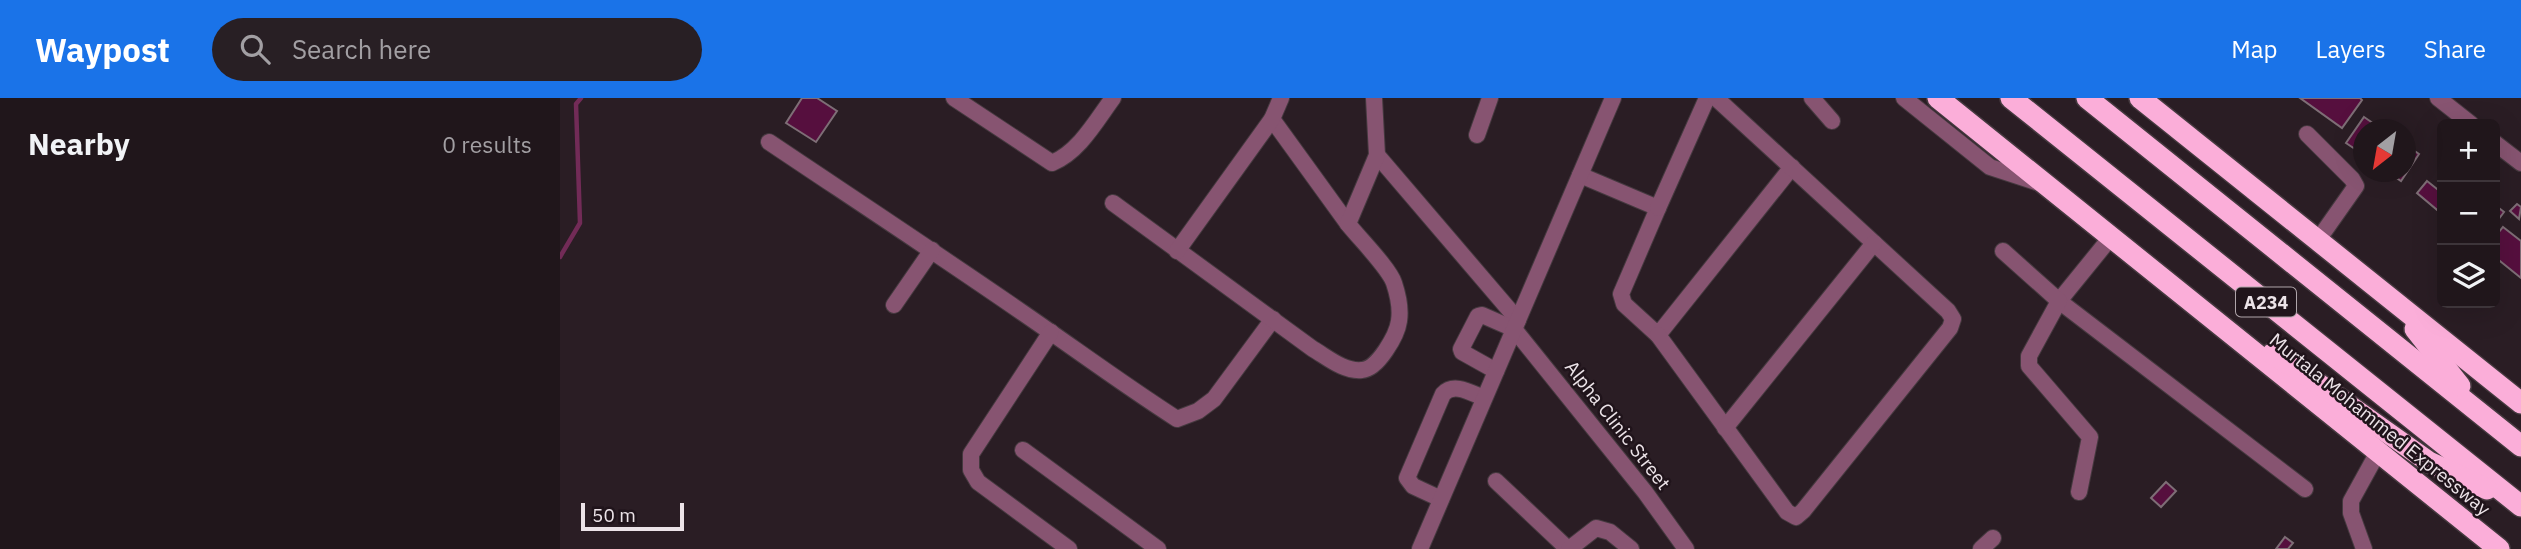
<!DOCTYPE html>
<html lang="en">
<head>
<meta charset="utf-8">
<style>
  body { margin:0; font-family:"IBM Plex Sans",sans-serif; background:#281f24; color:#f1f3f6 }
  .controls { position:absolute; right:21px; top:21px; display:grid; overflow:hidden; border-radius:10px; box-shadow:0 7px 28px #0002 }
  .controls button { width:63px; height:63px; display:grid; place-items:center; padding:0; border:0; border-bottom:2px solid #3d353a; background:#20161b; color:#f1f3f6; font:35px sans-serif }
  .compass { position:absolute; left:1793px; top:21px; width:63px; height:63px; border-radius:50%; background:#20161b; box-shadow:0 7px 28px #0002; rotate:211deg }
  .scale { position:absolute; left:21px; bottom:18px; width:103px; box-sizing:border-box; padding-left:7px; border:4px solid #ece3e8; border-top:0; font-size:19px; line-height:24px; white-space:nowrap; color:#ece3e8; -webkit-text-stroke:5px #20141b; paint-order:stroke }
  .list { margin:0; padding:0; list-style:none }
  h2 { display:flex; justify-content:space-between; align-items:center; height:91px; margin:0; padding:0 28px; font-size:30px }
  h2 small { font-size:23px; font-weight:400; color:#a29fa3 }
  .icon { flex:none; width:38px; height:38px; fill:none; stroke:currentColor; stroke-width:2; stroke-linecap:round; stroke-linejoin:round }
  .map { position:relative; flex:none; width:1961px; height:451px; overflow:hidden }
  header { display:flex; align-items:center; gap:42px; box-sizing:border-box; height:98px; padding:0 35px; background:#1a73e8; color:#fff }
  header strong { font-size:33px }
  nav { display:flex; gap:38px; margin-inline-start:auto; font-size:24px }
  .search { width:490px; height:63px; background:#281f24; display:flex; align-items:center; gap:18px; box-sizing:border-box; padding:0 24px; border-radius:38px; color:#a29fa3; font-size:26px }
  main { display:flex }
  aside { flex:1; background:#20161b }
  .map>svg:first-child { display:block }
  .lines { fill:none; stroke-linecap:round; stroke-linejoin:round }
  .stream { stroke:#722b57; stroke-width:4.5 }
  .building { fill:#560f3e; stroke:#7e6e76; stroke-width:2 }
  .minor-casing { stroke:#45393f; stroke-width:18 }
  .highway-casing { stroke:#45393f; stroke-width:24 }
  .minor { stroke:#875471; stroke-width:16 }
  .highway { stroke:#fbaed9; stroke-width:21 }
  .labels { text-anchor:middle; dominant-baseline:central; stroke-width:5; stroke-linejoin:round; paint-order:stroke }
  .shield { fill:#20141b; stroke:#afa5aa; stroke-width:2 }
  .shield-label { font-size:18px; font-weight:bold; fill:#ece3e8 }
  .street-label { font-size:19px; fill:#ece3e8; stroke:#20141b }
</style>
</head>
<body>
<header>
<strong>Waypost</strong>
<div class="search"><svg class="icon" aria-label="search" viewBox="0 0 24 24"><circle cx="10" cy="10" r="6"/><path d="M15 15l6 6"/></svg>Search here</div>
<nav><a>Map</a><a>Layers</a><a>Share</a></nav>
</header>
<main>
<aside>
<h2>Nearby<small>0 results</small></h2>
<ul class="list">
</ul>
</aside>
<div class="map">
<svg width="1961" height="451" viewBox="0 0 1961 451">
  <rect width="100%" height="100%" fill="#2a1d24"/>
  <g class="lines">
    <!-- stream -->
    <polyline class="stream" points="0,159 20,125 16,6 21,0"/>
  </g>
  <!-- building -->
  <g class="building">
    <polygon points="242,0 257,0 277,13 256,44 226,25"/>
    <polygon points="1740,0 1800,0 1802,2 1782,30"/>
    <polygon points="1804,19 1823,32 1804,32 1804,57 1786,45"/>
    <polygon points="1846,47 1859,56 1841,83 1828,74 1846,74"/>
    <polygon points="1867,83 1882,95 1882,116 1857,95"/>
    <polygon points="1957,106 1961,109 1959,121 1950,113"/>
    <polygon points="1935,107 1944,114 1935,126"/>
    <polygon points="1943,129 1961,143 1961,180 1935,159 1935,139"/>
    <polygon points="1606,384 1616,393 1601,409 1591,400"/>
    <polygon points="1725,439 1733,445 1728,451 1716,451"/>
  </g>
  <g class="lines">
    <defs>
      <g id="minor">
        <path d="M394,0L492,65C519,54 536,23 553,0"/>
        <polyline points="1252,0 1272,23"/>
        <polyline points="1344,0 1430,69 1479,85"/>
        <polyline points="1878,0 1911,26"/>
        <polyline points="712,21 788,126"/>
        <polyline points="1747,36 1792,81 1796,88 1758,142"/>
        <polyline points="917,37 930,0"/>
        <path d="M209,44C294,101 379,157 463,215C514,250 564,287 617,321L638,313L654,301L713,221"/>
        <polyline points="1935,45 1961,65"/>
        <polyline points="817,57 958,222"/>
        <polyline points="1020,77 1098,110 1061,196 1064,206 1098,237 1232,69"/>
        <path d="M553,105L753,251C767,259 784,274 802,272C818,271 837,237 839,223C841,210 838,197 834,185C829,170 799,140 788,126L817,57L814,0"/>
        <polyline points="1098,110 1147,0"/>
        <polyline points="1551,139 1499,203 1745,391"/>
        <polyline points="617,153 712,21 721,0"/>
        <polyline points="1443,153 1499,203 1469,258 1469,268 1530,339 1519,394"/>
        <polyline points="334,207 372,152"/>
        <polyline points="491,234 411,356 411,372 418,384 509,451"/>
        <polyline points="1098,237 1227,414 1236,419 1243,413 1390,230 1393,221 1388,213 1156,0"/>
        <polyline points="936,273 902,254 901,251 918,218 922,217 954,231 1085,394 1126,451"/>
        <polyline points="1165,330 1314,145"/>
        <polyline points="463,352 598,451"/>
        <polyline points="936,383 1008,451"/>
        <path d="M881,401L853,388L847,380L883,296C894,284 911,295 924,300"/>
        <polyline points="860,451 1053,0"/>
        <polyline points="1009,451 1036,430 1050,434 1071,451"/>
        <polyline points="1421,451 1433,440"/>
        <polyline points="1804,451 1791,415 1791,403 1818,354"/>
      </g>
      <g id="highway">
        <polyline points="1378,0 1939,451"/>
        <polyline points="1451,0 1961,408"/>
        <polyline points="1527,0 1961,348"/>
        <polyline points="1580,0 1961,305"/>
        <polyline points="1855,231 1900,288"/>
        <polyline points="1712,256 1739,272 1869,364 1927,391"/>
      </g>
    </defs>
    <!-- minor casing -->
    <use href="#minor" class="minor-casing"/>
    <!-- highway casing -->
    <use href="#highway" class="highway-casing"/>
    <!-- minor -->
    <use href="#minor" class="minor"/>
    <!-- highway -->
    <use href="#highway" class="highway"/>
  </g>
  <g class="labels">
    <!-- shield labels -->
    <rect class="shield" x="1676" y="189.5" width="60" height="29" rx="5"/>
    <g class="shield-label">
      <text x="1706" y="204">A234</text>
    </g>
    <!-- street labels -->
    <g class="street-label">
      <text transform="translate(1820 326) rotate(39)">Murtala Mohammed Expressway</text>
      <text transform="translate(1058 327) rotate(52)">Alpha Clinic Street</text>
    </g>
  </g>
</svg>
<div class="controls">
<button>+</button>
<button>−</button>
<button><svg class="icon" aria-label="layers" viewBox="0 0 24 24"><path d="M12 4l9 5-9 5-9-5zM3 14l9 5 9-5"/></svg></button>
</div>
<svg class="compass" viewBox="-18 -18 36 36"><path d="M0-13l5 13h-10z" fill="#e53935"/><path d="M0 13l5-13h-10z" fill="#a29fa3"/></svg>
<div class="scale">50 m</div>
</div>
</main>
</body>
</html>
